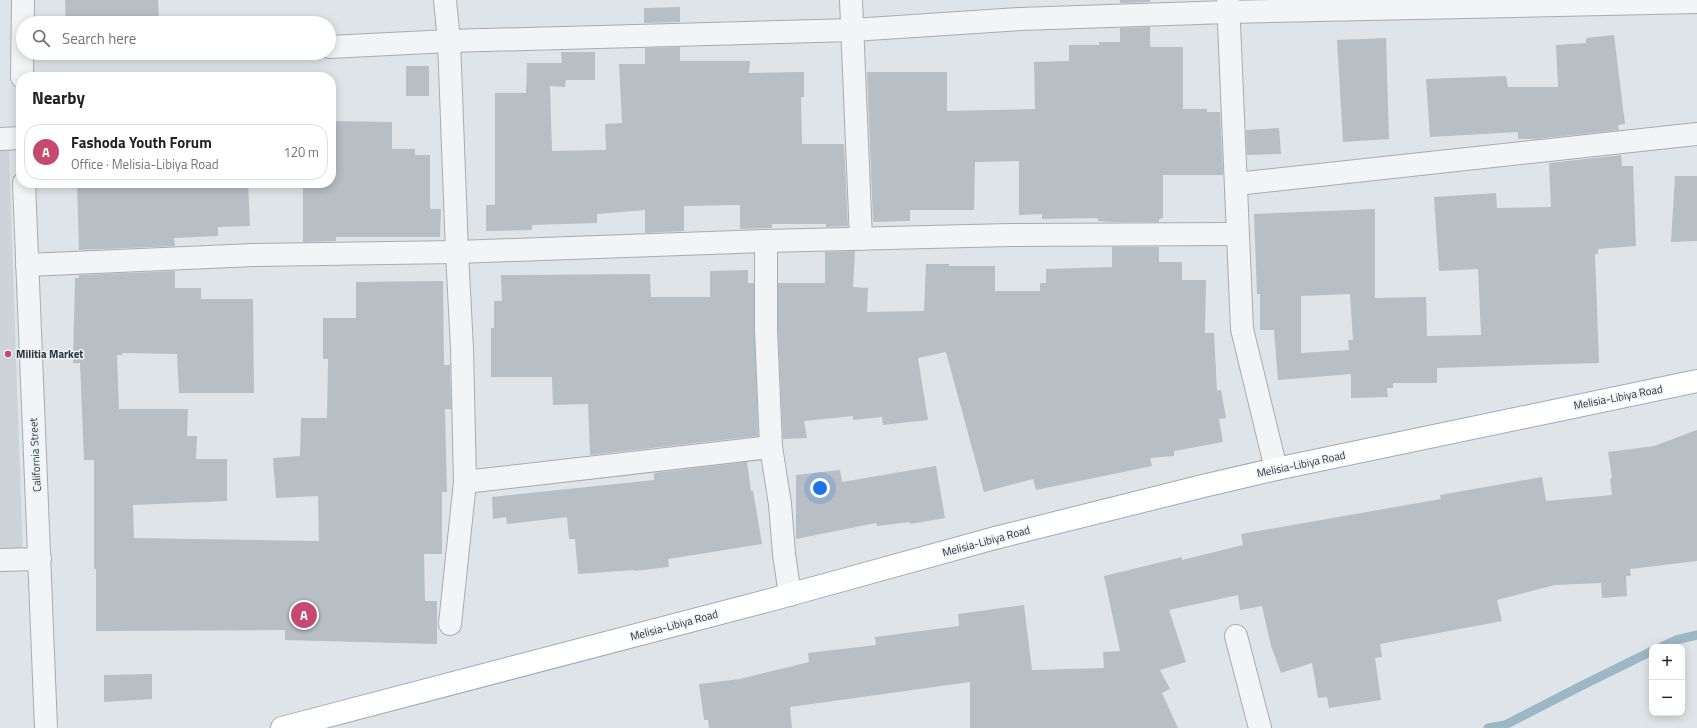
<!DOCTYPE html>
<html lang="en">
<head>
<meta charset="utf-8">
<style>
  body { margin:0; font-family:"Titillium Web",sans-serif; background:#f6f6f6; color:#222 }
  .controls { position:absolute; right:12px; bottom:12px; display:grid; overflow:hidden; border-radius:8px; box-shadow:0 2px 10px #0003 }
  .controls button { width:36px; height:36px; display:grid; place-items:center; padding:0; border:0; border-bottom:1px solid #e0e0e0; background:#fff; color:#222; font:20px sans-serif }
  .you { position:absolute; left:820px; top:488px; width:14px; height:14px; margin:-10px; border:3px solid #fff; border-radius:50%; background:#1a73e8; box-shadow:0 0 0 6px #1a73e833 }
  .badge { display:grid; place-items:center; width:26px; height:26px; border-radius:50%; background:#c64a70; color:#fff; font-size:13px; font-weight:700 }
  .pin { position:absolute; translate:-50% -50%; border:2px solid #fff; box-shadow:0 1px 4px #0006 }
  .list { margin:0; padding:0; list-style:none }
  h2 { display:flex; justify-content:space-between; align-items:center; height:52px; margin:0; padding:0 16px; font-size:17px }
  h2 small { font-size:13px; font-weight:400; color:#767676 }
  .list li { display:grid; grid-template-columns:26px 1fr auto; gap:12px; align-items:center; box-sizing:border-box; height:56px; margin:0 8px 8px; padding:0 8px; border:1px solid #e0e0e0; border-radius:16px }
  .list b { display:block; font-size:15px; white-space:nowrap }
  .list p { margin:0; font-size:13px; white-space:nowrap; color:#767676 }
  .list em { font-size:13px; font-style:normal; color:#767676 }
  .icon { flex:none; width:22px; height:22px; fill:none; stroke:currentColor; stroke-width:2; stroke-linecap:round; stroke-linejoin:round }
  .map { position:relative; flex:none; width:1697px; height:728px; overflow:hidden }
  .search { position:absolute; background:#fff; box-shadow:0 2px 10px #0003; left:16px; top:16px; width:320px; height:44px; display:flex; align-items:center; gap:10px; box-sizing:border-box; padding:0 14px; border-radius:22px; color:#767676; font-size:15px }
  .panel { position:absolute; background:#fff; box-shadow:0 2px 10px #0003; left:16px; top:72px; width:320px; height:116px; border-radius:16px }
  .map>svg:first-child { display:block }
  .built { fill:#cdd3d9 }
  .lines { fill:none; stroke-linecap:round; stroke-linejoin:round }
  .stream { stroke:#9cb7c6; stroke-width:9 }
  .building { fill:#b7bec4; fill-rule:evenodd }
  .minor-casing { stroke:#a5acb2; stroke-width:24 }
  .major-casing { stroke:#9faab3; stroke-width:24 }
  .minor { stroke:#f2f4f6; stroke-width:22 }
  .major { stroke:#fff; stroke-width:22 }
  .poi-dot { fill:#c64a70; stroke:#eef2f5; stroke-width:1.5 }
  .labels { text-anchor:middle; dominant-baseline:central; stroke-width:3; stroke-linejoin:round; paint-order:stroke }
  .poi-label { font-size:11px; font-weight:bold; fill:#29343e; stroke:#eef2f5; text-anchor:start }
  .street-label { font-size:11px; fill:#29343e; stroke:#eef2f5 }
</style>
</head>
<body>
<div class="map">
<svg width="1697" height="728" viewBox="0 0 1697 728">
  <rect width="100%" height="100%" fill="#dfe4e8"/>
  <!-- built -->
  <polygon class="built" points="0,150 9,150 23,559 0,559"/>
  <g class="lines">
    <!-- stream -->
    <g class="stream">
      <polyline points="1661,647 1676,640 1697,635"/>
      <polyline points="1488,728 1505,725 1581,686 1652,651"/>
    </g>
  </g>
  <!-- building -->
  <g class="building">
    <polygon points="65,0 158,0 159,23 66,23"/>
    <polygon points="1120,0 1150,0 1150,2 1120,3"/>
    <polygon points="680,7 680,22 644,23 644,8"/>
    <polygon points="1150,27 1150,47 1183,47 1183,109 1207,109 1207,112 1220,112 1223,175 1163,175 1163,218 1159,219 1159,222 1112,222 1098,221 1098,218 1042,219 1042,214 1019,215 1019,161 975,162 974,210 910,210 910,221 873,222 867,72 947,72 947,111 1035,109 1034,62 1069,61 1069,45 1099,45 1099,42 1120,42 1120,28"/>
    <polygon points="1614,35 1625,124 1618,125 1619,130 1536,139 1518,139 1518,132 1430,137 1426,79 1506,76 1508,87 1558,87 1556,45 1586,43 1586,38"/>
    <polygon points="1386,38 1389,139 1343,142 1337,40"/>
    <polygon points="680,47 680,61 750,61 749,73 804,72 804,97 801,97 802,144 844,144 848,226 826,227 826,224 772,224 772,228 740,229 740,205 684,206 684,231 645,233 645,210 597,214 597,223 532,225 532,230 486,231 486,205 495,205 495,93 526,93 527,63 562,63 561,52 595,52 595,80 566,80 565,87 550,86 552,151 606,150 605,124 622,123 619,64 645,64 645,48"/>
    <rect x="406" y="66" width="23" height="30"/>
    <polygon points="331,121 392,122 392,149 415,149 415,155 430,155 430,207 431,209 441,209 440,237 336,237 336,241 303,242 303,183 331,183"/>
    <polygon points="1279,128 1281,154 1247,155 1246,130"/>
    <path d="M1621,155L1622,166H1633L1636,246L1598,249V254H1595L1599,363L1437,368V383H1393V388H1387L1388,397L1351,398V374L1278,380L1274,330H1260V294H1257L1254,214L1375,209V298L1426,297L1427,336L1481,335L1478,269L1439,271L1434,197L1496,193L1497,208L1551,207L1549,163ZM1350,294L1353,340H1348L1349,350L1301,353V296Z"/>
    <polygon points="1675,176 1697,176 1697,241 1671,242"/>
    <polygon points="77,183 248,183 250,226 218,227 218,236 174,238 175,246 79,250"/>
    <polygon points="1112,247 1159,247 1159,262 1182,262 1182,280 1206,280 1205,333 1214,333 1217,391 1221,390 1226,418 1219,419 1223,442 1174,451 1174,456 1150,458 1152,466 1036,490 1033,479 984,492 946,352 918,358 928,420 883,425 882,417 853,420 853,416 804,421 807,438 783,439 778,330 778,283 825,283 825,252 855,251 853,287 868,288 867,312 924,311 926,264 949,264 949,266 995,266 995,291 1040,291 1040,283 1046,283 1046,269 1112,267"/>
    <polygon points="748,270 748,283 754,283 758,436 590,455 588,404 553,405 552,377 491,377 491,328 494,328 494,301 502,301 501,275 650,274 651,297 710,297 710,271"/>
    <polygon points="175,271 175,288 201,288 201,299 253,299 254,393 179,393 177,354 122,353 122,355 117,355 119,409 188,409 187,436 197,436 196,459 227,459 227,501 133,505 134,538 319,541 318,496 276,498 273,458 300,456 301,418 327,418 328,359 323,359 323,318 356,318 356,282 443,281 444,365 450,365 451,409 445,409 447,492 442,492 442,554 424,554 425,601 437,601 437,644 285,640 285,630 96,631 96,569 94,569 94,460 84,460 80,363 73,363 75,278 79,278 79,275"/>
    <polygon points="1697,430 1697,561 1630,569 1631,576 1626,576 1627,596 1602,598 1601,583 1555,585 1497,600 1502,621 1380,644 1382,657 1375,658 1381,700 1329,708 1327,697 1318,698 1312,663 1281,673 1271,646 1262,606 1240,610 1238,595 1169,610 1186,662 1160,670 1170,689 1162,693 1178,728 970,728 970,682 790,707 792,728 709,728 708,720 704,720 699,684 740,679 809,662 808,653 876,645 875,637 959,626 958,614 1024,605 1032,670 1104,668 1103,652 1120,651 1104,576 1182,557 1182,560 1243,545 1241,534 1441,499 1440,495 1542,477 1546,501 1612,495 1610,479 1612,478 1608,452 1654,446"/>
    <polygon points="747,462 751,491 753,491 762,544 668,559 669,567 634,571 634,570 578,574 575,539 569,539 567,517 507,524 506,517 493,519 492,497 654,480 654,473"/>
    <polygon points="936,466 945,518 910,524 910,522 877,526 876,523 796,539 796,475 840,470 842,482"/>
    <polygon points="152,674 152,699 104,702 104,675"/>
  </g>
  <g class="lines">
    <defs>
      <g id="minor">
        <polyline points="445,0 449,41 457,252 462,349 465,482 450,624"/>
        <polyline points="851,0 861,239"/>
        <polyline points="1228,0 1242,329 1276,469"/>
        <polyline points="329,47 449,41 853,30 1020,19 1228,12 1697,2"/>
        <polyline points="22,77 23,0"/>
        <polyline points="0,139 21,138"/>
        <polyline points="24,183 46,728"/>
        <polyline points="1236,184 1697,134"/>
        <polyline points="766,241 766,330 771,447 780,504 784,554 790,595"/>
        <polyline points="27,265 254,255 457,252 766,241 1010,235 1237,234"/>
        <polyline points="465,482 771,447"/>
        <polyline points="0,560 40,559"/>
        <polyline points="1236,636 1260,728"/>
      </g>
      <polyline id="major" points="282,728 774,599 995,538 1203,486 1276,469 1697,381"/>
    </defs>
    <!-- minor casing -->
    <use href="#minor" class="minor-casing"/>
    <!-- major casing -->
    <use href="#major" class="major-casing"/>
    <!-- minor -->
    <use href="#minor" class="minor"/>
    <!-- major -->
    <use href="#major" class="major"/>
  </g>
  <!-- markers -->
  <circle class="poi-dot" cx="8" cy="354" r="4"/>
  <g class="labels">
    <!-- poi labels -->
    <g class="poi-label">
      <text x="16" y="354">Militia Market</text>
    </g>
    <!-- street labels -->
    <g class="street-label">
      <text transform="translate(1618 397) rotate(-11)">Melisia-Libiya Road</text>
      <text transform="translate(35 455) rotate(-93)">California Street</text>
      <text transform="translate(1301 464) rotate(-12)">Melisia-Libiya Road</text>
      <text transform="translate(986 541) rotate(-15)">Melisia-Libiya Road</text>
      <text transform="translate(674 625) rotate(-15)">Melisia-Libiya Road</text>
    </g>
  </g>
</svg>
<div class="controls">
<button>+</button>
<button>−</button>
</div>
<div class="you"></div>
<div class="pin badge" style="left:304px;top:615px">A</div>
<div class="search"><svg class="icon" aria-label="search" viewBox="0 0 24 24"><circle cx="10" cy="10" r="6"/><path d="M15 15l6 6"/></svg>Search here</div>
<section class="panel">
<h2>Nearby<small></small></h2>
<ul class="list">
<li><span class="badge">A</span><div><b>Fashoda Youth Forum</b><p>Office · Melisia-Libiya Road</p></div><em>120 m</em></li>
</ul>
</section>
</div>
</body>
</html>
